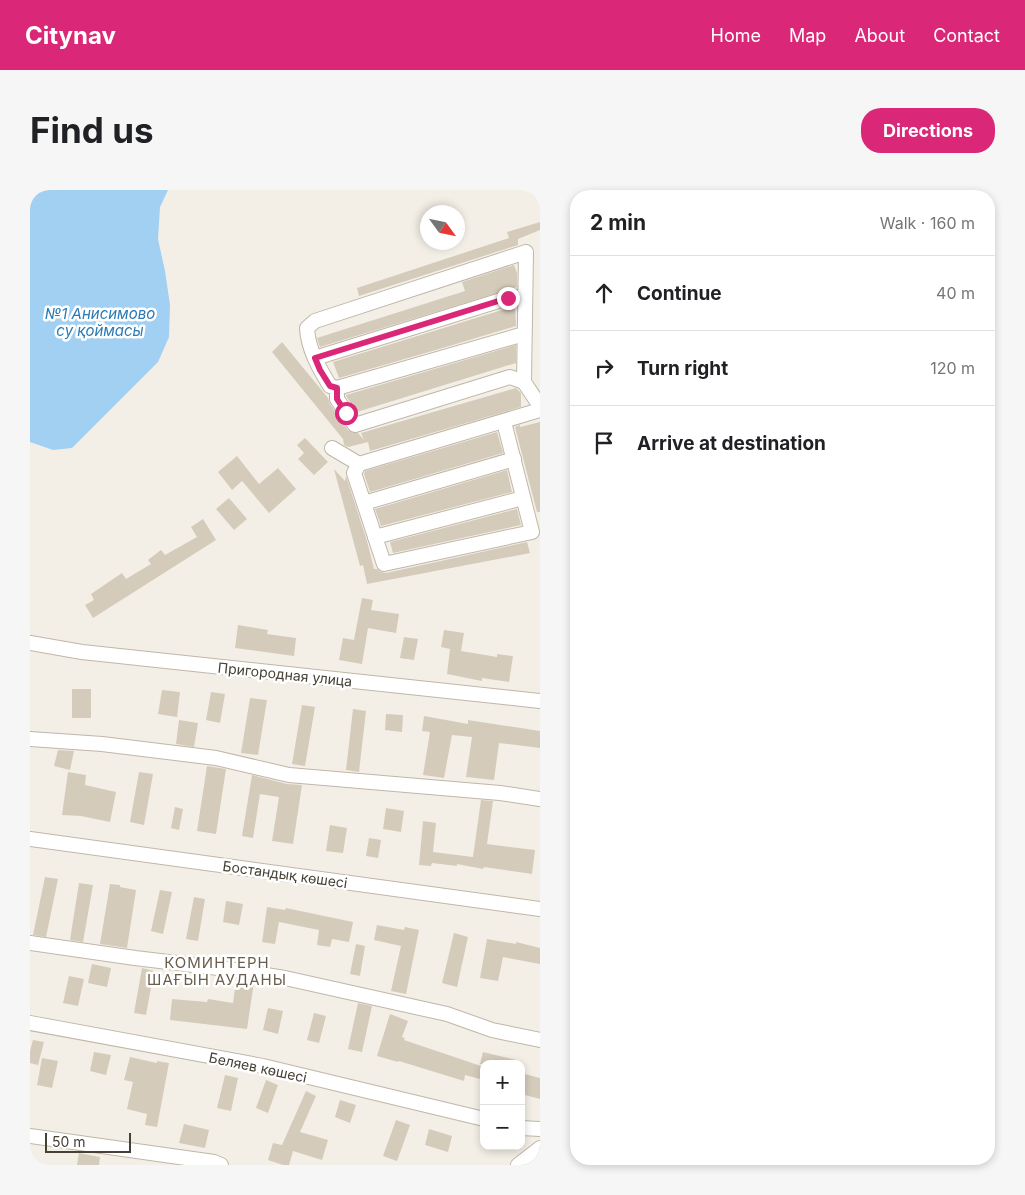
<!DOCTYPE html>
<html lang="en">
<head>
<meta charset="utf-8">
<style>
  body { margin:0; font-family:Inter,sans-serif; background:#f6f6f6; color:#202124 }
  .controls { position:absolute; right:15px; bottom:15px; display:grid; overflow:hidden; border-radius:10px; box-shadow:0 2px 8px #0003 }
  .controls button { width:45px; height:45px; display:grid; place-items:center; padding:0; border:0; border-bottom:1px solid #e0e0e0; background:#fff; color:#202124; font:25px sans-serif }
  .compass { position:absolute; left:390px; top:15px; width:45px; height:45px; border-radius:50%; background:#fff; box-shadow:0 2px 8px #0003; rotate:123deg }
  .scale { position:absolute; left:15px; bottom:12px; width:86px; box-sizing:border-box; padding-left:5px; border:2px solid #464035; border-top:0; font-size:14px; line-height:18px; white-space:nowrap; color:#464035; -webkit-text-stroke:4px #fff; paint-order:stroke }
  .stop { position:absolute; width:15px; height:15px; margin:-11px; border:4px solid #db2777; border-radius:50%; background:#fff }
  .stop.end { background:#db2777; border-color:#fff; box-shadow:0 1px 5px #0008 }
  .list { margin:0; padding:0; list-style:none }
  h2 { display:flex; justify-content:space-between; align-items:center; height:65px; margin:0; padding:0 20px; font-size:21px }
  h2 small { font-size:16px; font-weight:400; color:#757577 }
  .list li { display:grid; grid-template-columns:32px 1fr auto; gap:15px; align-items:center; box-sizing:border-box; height:75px; padding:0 20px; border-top:1px solid #e0e0e0 }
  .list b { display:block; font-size:19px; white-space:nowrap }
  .list em { font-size:16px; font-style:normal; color:#757577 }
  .icon { flex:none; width:28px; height:28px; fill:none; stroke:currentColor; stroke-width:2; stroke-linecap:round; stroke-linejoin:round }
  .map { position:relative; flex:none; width:510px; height:975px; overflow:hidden; border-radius:20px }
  header { display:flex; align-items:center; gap:30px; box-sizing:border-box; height:70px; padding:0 25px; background:#db2777; color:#fff }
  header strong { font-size:24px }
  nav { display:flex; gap:28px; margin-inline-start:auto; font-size:18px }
  .intro { display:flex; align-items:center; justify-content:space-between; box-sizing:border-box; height:120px; padding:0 30px }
  h1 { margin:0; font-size:35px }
  .button { padding:12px 22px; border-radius:20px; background:#db2777; color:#fff; font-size:18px; font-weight:700 }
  main { display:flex; gap:30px; padding:0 30px }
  aside { flex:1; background:#fff; border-radius:20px; box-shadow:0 2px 8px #0003 }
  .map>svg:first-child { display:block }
  .water { fill:#a1d0f2 }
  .building { fill:#d5cbbb }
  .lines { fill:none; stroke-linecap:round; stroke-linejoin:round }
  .minor-casing { stroke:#bfb7a8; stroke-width:16 }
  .minor { stroke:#fff; stroke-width:14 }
  .route { stroke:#db2777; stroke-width:6 }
  .labels { text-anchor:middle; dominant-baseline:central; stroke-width:5; stroke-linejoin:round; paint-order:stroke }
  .street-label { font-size:14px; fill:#464035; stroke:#fff }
  .water-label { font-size:15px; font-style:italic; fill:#2c7ab4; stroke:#fff }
  .neighbourhood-label { font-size:15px; letter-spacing:1px; fill:#695e4c; stroke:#fff }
</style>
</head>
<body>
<header>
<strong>Citynav</strong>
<nav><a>Home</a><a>Map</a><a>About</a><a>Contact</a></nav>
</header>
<div class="intro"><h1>Find us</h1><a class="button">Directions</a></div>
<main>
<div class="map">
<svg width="510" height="975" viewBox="0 0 510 975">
  <rect width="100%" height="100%" fill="#f3efe6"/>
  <!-- water -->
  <polygon class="water" points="0,0 138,0 130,17 128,49 135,81 140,115 139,147 128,172 42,258 23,260 0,252"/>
  <!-- building -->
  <g class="building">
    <polygon points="510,32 510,40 488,49 488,55 329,106 327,98 479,48 477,42"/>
    <polygon points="484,75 487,83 487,97 290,157 287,148 435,101 432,92"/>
    <polygon points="485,116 486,136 416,157 309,188 303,172"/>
    <polygon points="252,152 298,208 300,214 318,240 323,243 328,243 334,250 331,243 486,198 491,203 491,217 340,261 338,252 318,257 314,255 313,249 242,162"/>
    <polygon points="486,155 486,173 327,222 316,206 316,205"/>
    <polygon points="510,232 510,322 507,322 485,237 490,235 490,237"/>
    <polygon points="467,242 473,263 340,302 334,284 335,281"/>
    <polygon points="275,248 298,272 284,285 268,269 274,263 267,255"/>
    <polygon points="207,266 229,294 248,278 266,299 239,323 212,291 202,300 188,282"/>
    <polygon points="304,279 315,291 316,286 337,351 344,379 347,379 351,382 356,383 497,352 500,363 337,394 333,375 330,376"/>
    <polygon points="477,280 482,302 351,336 345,319"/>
    <polygon points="199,308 217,329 204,340 186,319"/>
    <polygon points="487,319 491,335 363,363 360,352"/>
    <polygon points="173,329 186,350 63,428 55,415 64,410 61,404 92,383 96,389 121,374 118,370 131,360 135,365 167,347 161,337"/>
    <polygon points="332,408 343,410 341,420 369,424 366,443 338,438 332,474 309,470 313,448 324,450"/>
    <polygon points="208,435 238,440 237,444 266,448 264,466 205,458"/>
    <polygon points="414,440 434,443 431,461 467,467 467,464 483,466 479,492 452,488 452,491 417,484 420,459 411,457"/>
    <polygon points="374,447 388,449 384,470 370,468"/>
    <rect x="42" y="499" width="19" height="29"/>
    <polygon points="132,500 150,502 147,527 128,524"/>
    <polygon points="181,502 195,504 190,533 176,530"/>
    <polygon points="220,508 237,510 228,565 211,563"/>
    <polygon points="272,515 285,517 275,576 262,574"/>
    <polygon points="323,519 336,521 329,582 316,580"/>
    <polygon points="356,524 373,525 372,542 355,540"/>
    <polygon points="394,526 438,534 438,530 510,541 510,558 469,553 464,590 436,587 442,547 422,545 414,588 393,585 400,542 392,541"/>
    <polygon points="149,530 168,533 164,557 146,554"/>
    <polygon points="28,560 44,561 40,580 24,576"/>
    <polygon points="177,576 196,579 186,644 167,641"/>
    <polygon points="38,582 56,585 55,595 86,602 80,632 51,626 32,625"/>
    <polygon points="109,582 123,584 114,635 100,632"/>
    <polygon points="222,585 257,594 272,595 263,654 242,651 249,607 230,604 223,648 212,646"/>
    <polygon points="451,610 463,611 457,654 505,660 502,684 454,677 453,679 427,674 427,676 402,673 401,676 389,675 393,631 406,633 403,662 443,667"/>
    <polygon points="145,617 153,619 149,640 141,638"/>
    <polygon points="356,618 374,621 371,642 353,639"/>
    <polygon points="300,635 317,638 313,663 296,661"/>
    <polygon points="339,648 351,650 348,668 336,666"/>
    <polygon points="15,687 28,689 16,747 3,745"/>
    <polygon points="49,693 63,695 53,752 40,750"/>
    <polygon points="80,694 90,695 90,697 106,700 97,758 70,754"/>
    <polygon points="130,700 142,702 133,744 121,741"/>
    <polygon points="164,707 175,709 168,751 156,749"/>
    <polygon points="196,711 213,714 209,735 193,732"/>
    <polygon points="237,717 255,720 256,718 323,732 319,752 302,749 300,757 287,755 289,740 249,732 245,754 232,752"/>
    <polygon points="347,735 374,740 375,737 389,740 376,804 361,801 371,756 344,750"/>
    <polygon points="424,743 438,747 427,797 412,793"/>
    <polygon points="457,749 486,754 486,752 510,758 510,774 473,767 468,791 450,788"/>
    <polygon points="326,754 335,756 330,786 320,784"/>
    <polygon points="62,774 81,778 77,797 58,793"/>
    <polygon points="112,778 124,781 116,825 104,823"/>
    <polygon points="39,786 54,789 48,816 33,813"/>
    <polygon points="206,790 224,792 217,839 140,830 142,809 177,812 178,809 203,813"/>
    <polygon points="328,813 342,816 332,862 318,859"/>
    <polygon points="238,818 253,821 248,844 233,840"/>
    <polygon points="284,823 296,826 289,853 277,850"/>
    <polygon points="360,824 378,831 372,847 375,848 374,850 454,877 454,890 435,885 434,891 369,871 368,872 347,866"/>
    <polygon points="3,850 14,852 8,875 0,873 0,861"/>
    <polygon points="64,862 81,865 76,885 60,881"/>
    <polygon points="453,862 486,870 486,874 450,874"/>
    <polygon points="100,867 127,873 127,871 139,873 127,937 115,935 117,924 97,919 103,892 94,890"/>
    <polygon points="12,868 28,871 22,898 7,895"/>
    <polygon points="491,883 510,888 510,909 491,904"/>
    <polygon points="195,885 208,888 201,921 187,918"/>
    <polygon points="236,890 248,895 238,923 226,918"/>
    <polygon points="276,901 286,906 270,942 298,950 292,970 263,961 259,975 253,975 238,970 243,953 252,955"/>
    <polygon points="310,910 326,915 320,933 305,927"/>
    <polygon points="366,930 380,935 367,971 353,966"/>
    <polygon points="154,934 179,940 175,958 149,953"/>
    <polygon points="399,939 422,946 418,962 395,955"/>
    <polygon points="49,963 70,967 69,975 47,975"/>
  </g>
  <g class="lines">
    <defs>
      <g id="minor">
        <polyline points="285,168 478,108 495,107"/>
        <path d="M494,192L480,187L325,235L307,209V198L300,196C289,178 278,159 277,138L285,131L496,62L494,192L510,216"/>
        <polyline points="307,198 494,144"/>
        <polyline points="302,258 329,274 510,220"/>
        <polyline points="329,274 324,283 354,374 502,342 474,232"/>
        <polyline points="334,313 484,269"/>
        <polyline points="345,347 493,308"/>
        <polyline points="0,453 52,462 510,511"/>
        <polyline points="0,549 72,554 186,568 259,585 470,603 510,609"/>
        <polyline points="0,649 510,719"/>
        <polyline points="0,753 105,768 205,780 255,788 417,824 462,840 510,850"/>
        <polyline points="0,833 233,876 454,929"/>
        <polyline points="491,938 510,939"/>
        <polyline points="0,946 184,972 191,975"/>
        <polyline points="488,975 510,958"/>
      </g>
    </defs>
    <!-- minor casing -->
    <use href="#minor" class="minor-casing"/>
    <!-- minor -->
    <use href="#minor" class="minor"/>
  </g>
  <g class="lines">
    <!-- route -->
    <polyline class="route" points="316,223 307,209 307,198 300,196 290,180 285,168 478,108"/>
  </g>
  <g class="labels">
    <!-- street labels -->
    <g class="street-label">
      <text transform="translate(255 484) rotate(6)">Пригородная улица</text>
      <text transform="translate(255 684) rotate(8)">Бостандық көшесі</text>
      <text transform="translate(228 877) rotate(12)">Беляев көшесі</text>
    </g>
    <!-- water labels -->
    <g class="water-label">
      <text x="70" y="123">№1 Анисимово<tspan x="70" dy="17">су қоймасы</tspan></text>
    </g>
    <!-- neighbourhood labels -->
    <g class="neighbourhood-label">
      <text x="187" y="772">КОМИНТЕРН<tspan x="187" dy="17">ШАҒЫН АУДАНЫ</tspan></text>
    </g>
  </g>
</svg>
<div class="controls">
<button>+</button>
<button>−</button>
</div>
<svg class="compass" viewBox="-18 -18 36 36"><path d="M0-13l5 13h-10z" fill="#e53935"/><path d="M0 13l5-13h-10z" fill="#757577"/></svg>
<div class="scale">50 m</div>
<div class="stop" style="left:316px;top:223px"></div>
<div class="stop end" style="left:478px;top:108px"></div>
</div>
<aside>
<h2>2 min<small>Walk · 160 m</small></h2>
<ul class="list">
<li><svg class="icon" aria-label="ahead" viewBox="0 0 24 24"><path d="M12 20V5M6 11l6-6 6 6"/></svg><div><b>Continue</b></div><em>40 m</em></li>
<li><svg class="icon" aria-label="right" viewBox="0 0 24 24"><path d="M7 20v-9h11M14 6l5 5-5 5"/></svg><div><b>Turn right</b></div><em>120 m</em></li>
<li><svg class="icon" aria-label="arrive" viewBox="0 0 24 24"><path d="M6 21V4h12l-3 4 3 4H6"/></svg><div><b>Arrive at destination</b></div></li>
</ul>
</aside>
</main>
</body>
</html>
